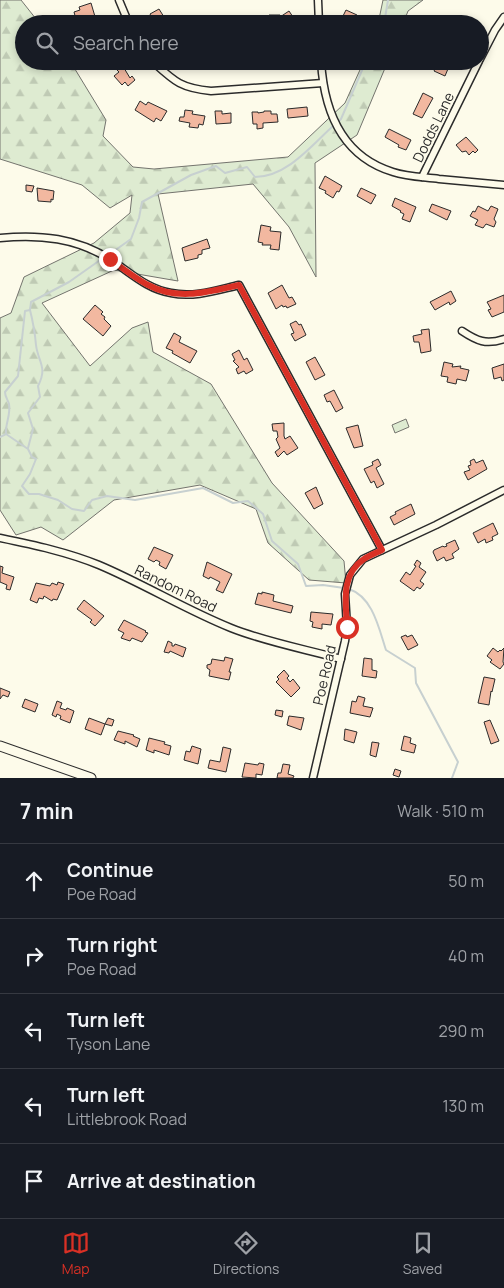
<!DOCTYPE html>
<html lang="en">
<head>
<meta charset="utf-8">
<style>
  body { margin:0; font-family:Manrope,sans-serif; background:#20242c; color:#f1f3f6 }
  .stop { position:absolute; width:15px; height:15px; margin:-11px; border:4px solid #d93025; border-radius:50%; background:#fff }
  .stop.end { background:#d93025; border-color:#fff; box-shadow:0 1px 5px #0008 }
  .list { margin:0; padding:0; list-style:none }
  h2 { display:flex; justify-content:space-between; align-items:center; height:65px; margin:0; padding:0 20px; font-size:21px }
  h2 small { font-size:16px; font-weight:400; color:#9ea1a6 }
  .list li { display:grid; grid-template-columns:32px 1fr auto; gap:15px; align-items:center; box-sizing:border-box; height:75px; padding:0 20px; border-top:1px solid #363941 }
  .list b { display:block; font-size:19px; white-space:nowrap }
  .list p { margin:0; font-size:16px; white-space:nowrap; color:#9ea1a6 }
  .list em { font-size:16px; font-style:normal; color:#9ea1a6 }
  .icon { flex:none; width:28px; height:28px; fill:none; stroke:currentColor; stroke-width:2; stroke-linecap:round; stroke-linejoin:round }
  .map { position:relative; flex:none; width:504px; height:778px; overflow:hidden }
  .search { position:absolute; background:#171b24; box-shadow:0 2px 8px #0003; left:15px; right:15px; top:15px; height:55px; display:flex; align-items:center; gap:12px; box-sizing:border-box; padding:0 18px; border-radius:28px; color:#9ea1a6; font-size:19px }
  .sheet { height:440px; background:#171b24 }
  nav { display:flex; justify-content:space-around; align-items:center; box-sizing:border-box; height:70px; border-top:1px solid #363941; background:#171b24; font-size:14px; color:#9ea1a6 }
  nav a { display:grid; justify-items:center; gap:2px }
  nav .on { color:#d93025 }
  .map>svg:first-child { display:block }
  .forest { fill:url(#forest-firs); stroke:#74746e }
  .pitch { fill:#deebd1; stroke:#74746e }
  .lines { fill:none; stroke-linecap:round; stroke-linejoin:round }
  .stream { stroke:#c7d0d0; stroke-width:2 }
  .building { fill:#f2b8a0; stroke:#2b2b2b }
  .street-casing { stroke:#2b2b2b; stroke-width:9 }
  .secondary-casing { stroke:#2b2b2b; stroke-width:11 }
  .street { stroke:#fdfbea; stroke-width:6 }
  .secondary { stroke:#fdfbea; stroke-width:9 }
  .route { stroke:#d93025; stroke-width:6 }
  .labels { text-anchor:middle; dominant-baseline:central; stroke-width:4; stroke-linejoin:round; paint-order:stroke }
  .street-label { font-size:14px; fill:#2b2b2b; stroke:#fdfbea }
</style>
</head>
<body>
<div class="map">
<svg width="504" height="778" viewBox="0 0 504 778">
  <defs>
    <pattern id="forest-firs" width="22" height="20" patternUnits="userSpaceOnUse" patternTransform="scale(1.25)"><rect width="22" height="20" fill="#deebd1"/><path d="M5 1l3.5 6h-7zM16 11l3.5 6h-7z" fill="#bfcab4"/></pattern>
  </defs>
  <rect width="100%" height="100%" fill="#fdfbea"/>
  <!-- forest -->
  <g class="forest">
    <polygon points="0,0 21,0 40,24 24,24 24,61 70,61 106,120 103,136 133,167 154,169 288,157 345,103 364,61 388,61 357,135 315,163 316,277 289,227 253,184 158,194 178,281 114,270 42,303 90,366 132,328 148,322 153,352 211,384 272,483 344,561 346,583 309,580 268,543 256,509 200,485 114,500 63,540 41,527 16,535 0,510 0,318 11,313 24,277 94,243 130,213 132,195 110,208 82,185 0,159"/>
    <polygon points="383,0 423,0 408,11 403,24 378,24"/>
  </g>
  <!-- pitch -->
  <polygon class="pitch" points="406,419 409,427 395,433 392,425"/>
  <g class="lines">
    <!-- stream -->
    <g class="stream">
      <polyline points="384,24 388,0"/>
      <polyline points="338,122 341,119 366,61"/>
      <path d="M107,256L131,239L139,218L142,202L191,175L216,166L225,173L247,167L255,177C287,177 312,145 334,125"/>
      <path d="M6,434C5,424 11,415 9,404C8,400 5,397 5,392L18,376L25,311L30,310L31,302L69,282L103,258"/>
      <polyline points="0,437 6,434 28,449 32,457 36,459 30,474 22,486 29,494 39,494 58,500 72,509 84,511 92,500 107,496 135,500 203,488 233,503 248,501 263,514 272,541 298,564 306,586 323,585 344,588"/>
      <path d="M28,448L33,429L28,413L40,397L38,386C48,367 38,362 36,345C35,333 33,322 30,310"/>
      <path d="M349,589C373,597 379,629 386,650L415,668L416,683L458,762L452,778"/>
    </g>
  </g>
  <!-- building -->
  <g class="building">
    <polygon points="91,3 96,20 87,23 86,20 77,23 74,12 80,10 79,7"/>
    <polygon points="159,9 164,17 162,18 166,24 155,24 150,14"/>
    <polygon points="346,10 357,15 353,24 344,24 347,18 343,16"/>
    <polygon points="289,11 293,17 283,24 270,24 269,15 280,15 280,17"/>
    <polygon points="451,16 459,20 457,24 447,24"/>
    <polygon points="273,61 298,61 298,66 287,67 287,62 281,62 282,67 274,68"/>
    <polygon points="449,61 449,63 450,64 445,76 434,71 438,63 436,61"/>
    <polygon points="120,66 122,69 124,68 130,78 132,76 135,80 128,86 125,82 122,85 114,76 119,72 116,69"/>
    <polygon points="423,93 433,98 422,118 413,114"/>
    <polygon points="140,101 146,105 148,102 167,111 161,121 156,118 154,122 135,110"/>
    <polygon points="307,107 308,116 288,118 287,109"/>
    <polygon points="185,110 193,111 192,114 205,116 203,125 199,124 198,128 189,127 190,123 179,121 180,117 184,117"/>
    <polygon points="215,111 222,111 222,114 231,113 231,123 216,124"/>
    <polygon points="264,111 271,111 271,114 277,114 278,122 263,123 263,128 257,129 257,124 253,124 252,112 258,112 258,113 264,112"/>
    <polygon points="389,129 411,140 406,150 398,147 399,145 385,137"/>
    <polygon points="466,137 478,150 475,153 473,151 469,155 466,151 462,152 456,145"/>
    <polygon points="325,176 342,186 339,192 337,191 333,198 325,193 326,191 319,188"/>
    <polygon points="26,185 34,186 32,192 26,191"/>
    <polygon points="37,188 54,191 53,200 51,199 51,202 38,201"/>
    <polygon points="361,188 376,195 371,204 357,196"/>
    <polygon points="395,198 416,207 410,222 402,219 404,214 400,212 401,211 392,206"/>
    <polygon points="432,204 451,211 447,220 429,211"/>
    <polygon points="478,206 488,211 491,206 498,209 494,219 496,222 494,227 486,224 483,228 475,225 478,220 470,216 473,211 475,212"/>
    <polygon points="261,225 271,227 270,231 281,232 279,250 270,249 271,245 262,245 263,243 258,242"/>
    <polygon points="207,239 210,248 202,250 202,254 198,255 198,258 185,261 182,248"/>
    <polygon points="282,285 289,298 292,297 296,304 287,308 286,306 283,307 282,305 276,309 268,293"/>
    <polygon points="451,291 456,301 450,305 449,302 435,310 430,302"/>
    <polygon points="504,295 504,312 492,317 488,310 491,309 487,302"/>
    <polygon points="95,305 103,312 101,314 105,317 104,319 111,326 103,336 83,319"/>
    <polygon points="296,321 299,325 301,324 306,335 295,341 291,334 294,333 290,324"/>
    <polygon points="429,329 431,351 421,353 419,342 414,342 413,336 422,334 421,330"/>
    <polygon points="174,333 181,337 179,342 197,351 190,363 172,353 173,351 166,348"/>
    <polygon points="239,350 244,360 247,358 253,370 246,374 244,371 238,374 236,369 239,367 233,361 235,360 232,354"/>
    <polygon points="315,357 325,375 315,380 306,362"/>
    <polygon points="444,362 453,364 452,367 461,366 460,368 469,370 466,381 457,379 456,384 447,382 448,377 441,376"/>
    <polygon points="504,364 504,380 502,381 501,377 494,379 492,368"/>
    <polygon points="334,390 343,408 336,412 330,401 327,402 324,395"/>
    <polygon points="284,423 284,436 285,439 290,436 298,448 287,455 284,451 278,457 275,452 280,448 276,439 278,437 277,431 273,431 272,424"/>
    <polygon points="358,425 363,446 354,448 346,428"/>
    <polygon points="378,459 381,465 376,468 384,484 377,488 374,481 371,483 364,469 373,465 372,462"/>
    <polygon points="474,459 476,463 483,460 487,469 468,480 464,472 470,470 468,466 471,465 470,461"/>
    <polygon points="316,487 323,504 314,509 305,493"/>
    <polygon points="411,504 415,514 394,525 390,517 396,514 395,512"/>
    <polygon points="493,523 498,534 492,537 493,540 486,543 485,539 478,543 473,533"/>
    <polygon points="455,540 459,549 452,554 454,558 446,561 444,557 437,561 433,552 434,550 443,546 444,547 447,546 446,544"/>
    <polygon points="154,547 173,555 166,569 159,565 160,562 156,560 154,562 148,559"/>
    <polygon points="417,560 421,563 419,567 426,572 420,581 424,584 420,589 417,587 414,591 400,581 406,572 410,575 416,566 414,565"/>
    <polygon points="207,562 232,574 223,593 216,590 220,582 210,577 209,579 203,576"/>
    <polygon points="0,566 3,567 2,573 14,577 10,590 6,589 7,585 0,582"/>
    <polygon points="58,582 64,584 57,600 53,599 52,601 44,596 43,599 39,598 37,603 30,600 36,583 50,586 52,583 57,585"/>
    <polygon points="262,592 274,595 273,601 293,606 291,613 255,604 258,593 262,594"/>
    <polygon points="84,600 104,616 95,626 90,622 92,620 77,609"/>
    <polygon points="311,612 333,614 331,625 322,624 322,629 312,627 313,622 310,621"/>
    <polygon points="124,620 146,631 145,632 148,633 142,642 132,638 130,641 121,638 124,633 118,630"/>
    <polygon points="406,635 407,637 412,635 418,645 408,650 401,637"/>
    <polygon points="168,641 172,643 172,646 174,646 175,644 186,648 183,657 170,651 169,653 164,652"/>
    <polygon points="493,648 498,652 500,650 501,651 504,648 503,662 504,664 500,669 490,662 492,660 487,656"/>
    <polygon points="225,657 233,659 229,672 231,672 229,680 209,676 210,670 207,668 207,665 211,664 212,659 224,661"/>
    <polygon points="364,658 372,659 372,670 377,671 376,678 362,676"/>
    <polygon points="284,670 289,676 287,678 290,682 293,679 300,688 291,697 276,682 279,679 277,677"/>
    <polygon points="484,677 495,679 492,692 491,691 489,705 478,703"/>
    <polygon points="0,688 10,692 8,697 3,695 0,699"/>
    <polygon points="358,696 365,698 363,706 373,708 370,717 350,713 352,701 356,702"/>
    <polygon points="25,699 38,704 35,712 22,707"/>
    <polygon points="57,701 62,703 60,708 66,710 67,708 74,711 70,723 60,719 61,716 57,714 56,717 52,715"/>
    <polygon points="276,710 283,711 282,717 275,715"/>
    <polygon points="289,716 304,718 301,730 287,725"/>
    <polygon points="89,718 105,724 101,735 85,729"/>
    <polygon points="108,718 114,720 112,726 105,724"/>
    <polygon points="490,720 499,741 491,744 484,722"/>
    <polygon points="345,729 357,732 354,743 344,740"/>
    <polygon points="118,731 134,735 133,736 140,739 137,747 125,741 125,744 114,740"/>
    <polygon points="404,736 411,738 410,743 416,745 414,753 401,750"/>
    <polygon points="149,738 165,742 164,744 171,746 169,755 154,750 154,753 146,750"/>
    <polygon points="372,742 379,743 376,757 370,755"/>
    <polygon points="192,746 201,749 198,764 184,760 186,751 190,752"/>
    <polygon points="223,747 231,749 226,772 208,768 210,760 220,762"/>
    <polygon points="245,763 258,765 259,763 264,764 262,775 256,774 256,778 242,777"/>
    <polygon points="283,764 290,765 288,774 294,776 293,778 277,778 278,773 281,773"/>
    <polygon points="395,769 401,771 399,777 393,775"/>
  </g>
  <g class="lines">
    <defs>
      <g id="street">
        <polyline points="119,0 129,24"/>
        <polyline points="318,0 319,24"/>
        <polyline points="480,59 495,30 504,17"/>
        <path d="M152,61C174,81 180,88 211,91L323,83"/>
        <path d="M321,61C324,111 341,156 393,172C408,177 424,177 439,179C461,181 482,183 504,185"/>
        <polyline points="422,177 479,61"/>
        <path d="M0,238C40,234 77,238 111,260C131,273 147,289 171,293C194,298 217,290 239,285L382,550"/>
        <path d="M462,331C477,341 486,345 504,339"/>
        <path d="M0,538C34,545 67,552 99,565C144,584 186,610 231,628C266,642 305,649 341,659"/>
        <polyline points="313,778 345,641 347,627 345,594 350,575 363,559 436,525 504,490"/>
      </g>
      <polyline id="secondary" points="0,746 91,778"/>
    </defs>
    <!-- street casing -->
    <use href="#street" class="street-casing"/>
    <!-- secondary casing -->
    <use href="#secondary" class="secondary-casing"/>
    <!-- street -->
    <use href="#street" class="street"/>
    <!-- secondary -->
    <use href="#secondary" class="secondary"/>
  </g>
  <g class="lines">
    <!-- route -->
    <path class="route" d="M110,259C122,268 135,278 148,285C178,301 208,292 239,285L382,550C376,553 370,555 364,559C340,575 346,603 347,627"/>
  </g>
  <g class="labels">
    <!-- street labels -->
    <g class="street-label">
      <text transform="translate(433 127) rotate(-64)">Dodds Lane</text>
      <text transform="translate(176 588) rotate(26)">Random Road</text>
      <text transform="translate(324 675) rotate(-77)">Poe Road</text>
    </g>
  </g>
</svg>
<div class="stop" style="left:347px;top:627px"></div>
<div class="stop end" style="left:110px;top:259px"></div>
<div class="search"><svg class="icon" aria-label="search" viewBox="0 0 24 24"><circle cx="10" cy="10" r="6"/><path d="M15 15l6 6"/></svg>Search here</div>
</div>
<section class="sheet">
<h2>7 min<small>Walk · 510 m</small></h2>
<ul class="list">
<li><svg class="icon" aria-label="ahead" viewBox="0 0 24 24"><path d="M12 20V5M6 11l6-6 6 6"/></svg><div><b>Continue</b><p>Poe Road</p></div><em>50 m</em></li>
<li><svg class="icon" aria-label="right" viewBox="0 0 24 24"><path d="M7 20v-9h11M14 6l5 5-5 5"/></svg><div><b>Turn right</b><p>Poe Road</p></div><em>40 m</em></li>
<li><svg class="icon" aria-label="left" viewBox="0 0 24 24"><path d="M17 20v-9H6M10 6l-5 5 5 5"/></svg><div><b>Turn left</b><p>Tyson Lane</p></div><em>290 m</em></li>
<li><svg class="icon" aria-label="left" viewBox="0 0 24 24"><path d="M17 20v-9H6M10 6l-5 5 5 5"/></svg><div><b>Turn left</b><p>Littlebrook Road</p></div><em>130 m</em></li>
<li><svg class="icon" aria-label="arrive" viewBox="0 0 24 24"><path d="M6 21V4h12l-3 4 3 4H6"/></svg><div><b>Arrive at destination</b></div></li>
</ul>
</section>
<nav>
<a class="on"><svg class="icon" aria-label="map" viewBox="0 0 24 24"><path d="M3 6l6-2 6 2 6-2v14l-6 2-6-2-6 2zM9 4v14M15 6v14"/></svg>Map</a>
<a><svg class="icon" aria-label="directions" viewBox="0 0 24 24"><path d="M12 3l9 9-9 9-9-9zM9 14v-3h6M13 9l2 2-2 2"/></svg>Directions</a>
<a><svg class="icon" aria-label="saved" viewBox="0 0 24 24"><path d="M7 4h10v16l-5-4-5 4z"/></svg>Saved</a>
</nav>
</body>
</html>
